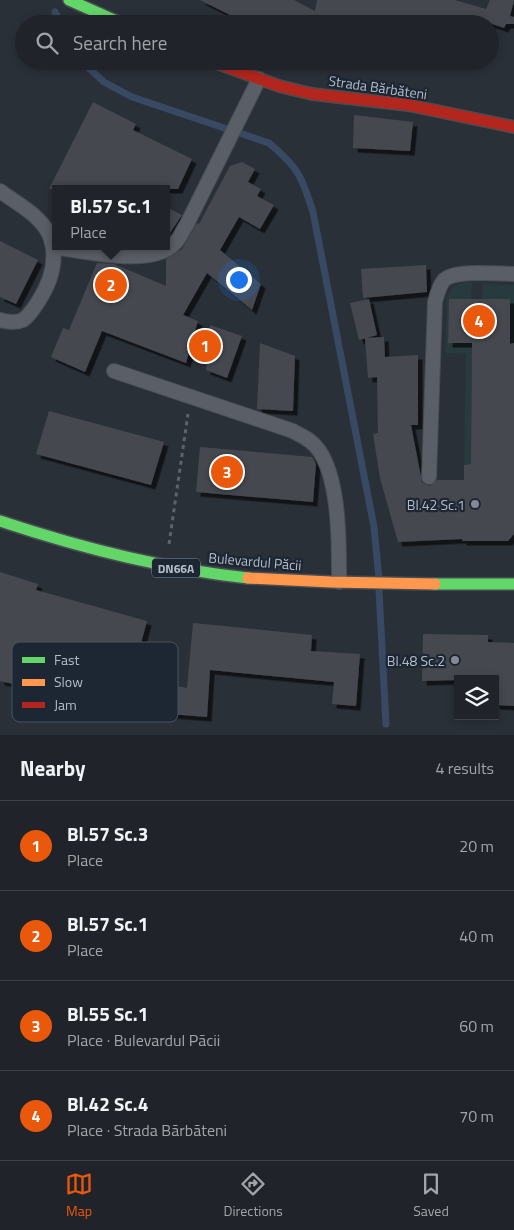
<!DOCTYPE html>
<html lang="en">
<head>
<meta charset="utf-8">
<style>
  body { margin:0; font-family:"Titillium Web",sans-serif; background:#2d3036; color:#f1f3f6 }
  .controls { position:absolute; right:15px; bottom:15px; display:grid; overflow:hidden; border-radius:0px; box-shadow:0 2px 8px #0003 }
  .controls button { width:45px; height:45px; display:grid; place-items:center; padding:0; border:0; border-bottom:1px solid #3d4147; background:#20242a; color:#f1f3f6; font:25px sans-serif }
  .you { position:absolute; left:238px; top:279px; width:18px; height:18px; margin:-12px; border:4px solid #fff; border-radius:50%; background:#1a73e8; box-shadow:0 0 0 8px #1a73e833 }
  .badge { display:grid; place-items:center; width:32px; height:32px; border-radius:50%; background:#ea580c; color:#fff; font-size:16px; font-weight:700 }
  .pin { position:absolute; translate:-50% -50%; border:2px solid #fff; box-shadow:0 1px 5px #0006 }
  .popup { position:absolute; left:52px; top:185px; width:118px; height:65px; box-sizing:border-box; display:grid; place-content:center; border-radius:0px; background:#20242a; filter:drop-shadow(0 1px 4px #0005); font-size:16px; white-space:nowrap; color:#a2a4a8 }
  .popup b { font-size:19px; color:#f1f3f6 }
  .popup::after { content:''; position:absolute; left:50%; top:100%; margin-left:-10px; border:10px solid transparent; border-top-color:#20242a }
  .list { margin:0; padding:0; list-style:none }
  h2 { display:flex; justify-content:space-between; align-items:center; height:65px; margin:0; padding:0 20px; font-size:21px }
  h2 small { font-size:16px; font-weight:400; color:#a2a4a8 }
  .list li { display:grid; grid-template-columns:32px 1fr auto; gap:15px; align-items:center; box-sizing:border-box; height:90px; padding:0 20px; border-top:1px solid #3d4147 }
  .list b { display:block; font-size:19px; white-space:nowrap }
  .list p { margin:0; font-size:16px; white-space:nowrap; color:#a2a4a8 }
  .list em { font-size:16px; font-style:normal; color:#a2a4a8 }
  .icon { flex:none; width:28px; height:28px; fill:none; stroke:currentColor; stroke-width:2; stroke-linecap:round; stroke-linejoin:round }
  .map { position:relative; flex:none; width:514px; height:735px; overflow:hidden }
  .search { position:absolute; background:#20242a; box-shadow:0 2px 8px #0003; left:15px; right:15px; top:15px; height:55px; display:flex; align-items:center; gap:12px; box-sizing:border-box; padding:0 18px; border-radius:28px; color:#a2a4a8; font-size:19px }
  .sheet { height:425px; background:#20242a }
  nav { display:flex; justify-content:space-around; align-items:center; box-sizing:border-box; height:70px; border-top:1px solid #3d4147; background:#20242a; font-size:14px; color:#a2a4a8 }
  nav a { display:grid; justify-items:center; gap:2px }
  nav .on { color:#ea580c }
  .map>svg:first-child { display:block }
  .green { fill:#273a3e }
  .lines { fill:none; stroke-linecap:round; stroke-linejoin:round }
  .stream { stroke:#384963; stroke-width:7 }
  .building { fill:#444950; filter:url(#shadow) }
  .lane-casing { stroke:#484c53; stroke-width:16 }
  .fast-casing { stroke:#484c53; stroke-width:14 }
  .slow-casing { stroke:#484c53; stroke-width:14 }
  .jam-casing { stroke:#484c53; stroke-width:14 }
  .path { stroke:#5d636a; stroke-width:3; stroke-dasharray:4 4; stroke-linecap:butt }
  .lane { stroke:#5a5e66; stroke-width:14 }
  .fast { stroke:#63d668; stroke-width:11 }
  .slow { stroke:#ff974d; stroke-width:11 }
  .jam { stroke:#b3261e; stroke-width:11 }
  .poi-dot { fill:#848b96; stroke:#1d2633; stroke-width:2 }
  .labels { text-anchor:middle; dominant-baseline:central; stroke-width:4.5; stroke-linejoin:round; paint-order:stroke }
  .shield { fill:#1d2633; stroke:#878f9c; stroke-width:1 }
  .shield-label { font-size:12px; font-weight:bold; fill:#b4bcc9 }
  .street-label { font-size:14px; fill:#b4bcc9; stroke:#1d2633 }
  .poi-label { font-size:14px; fill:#b4bcc9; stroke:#1d2633; text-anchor:end }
  .key { fill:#1d2633; stroke:#4a5360; stroke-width:1 }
  .key-label { font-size:14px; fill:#b4bcc9 }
</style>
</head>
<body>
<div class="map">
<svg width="514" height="735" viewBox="0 0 514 735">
  <defs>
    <filter id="shadow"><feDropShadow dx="4.5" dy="4.5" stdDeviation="0" flood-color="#0009"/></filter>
  </defs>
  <rect width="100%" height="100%" fill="#2a3038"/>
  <!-- green -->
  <g class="green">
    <polygon points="466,282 472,283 471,299 449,299 448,343 472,343 471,464 464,465 466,354 445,353 447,297 453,286"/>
    <polygon points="483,284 514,285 514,343 510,343 510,299 482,299"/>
  </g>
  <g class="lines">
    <!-- stream -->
    <g class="stream">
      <polyline points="55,12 61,24"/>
      <path d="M81,61L104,82L132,97L269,143C298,167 302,177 313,212L374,527L379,579"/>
      <polyline points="379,590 386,724"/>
    </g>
  </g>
  <!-- building -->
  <g class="building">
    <polygon points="200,0 294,0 315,11 317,0 455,0 486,9 490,0 514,0 510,16 514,17 514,24 506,24 504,28 492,24 248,24"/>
    <polygon points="93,102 136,124 133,130 192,159 178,189 49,189"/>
    <polygon points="354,115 413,122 410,151 353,148"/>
    <polygon points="242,162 255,169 248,182 261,189 257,196 274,205 260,229 239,217 220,250 261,284 252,310 207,273 183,315 198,321 186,363 102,331 85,372 51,357 63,328 69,330 97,263 114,264 166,286 166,259 182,249 197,223 199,224 230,166"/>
    <polygon points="166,207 182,215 166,239"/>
    <polygon points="0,241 38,260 16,304 0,297"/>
    <polygon points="426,265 427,292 363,298 361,269"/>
    <polygon points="369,299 377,335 359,340 350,303"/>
    <polygon points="449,299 510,299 510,344 514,343 514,534 508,541 462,541 462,539 398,542 380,478 373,434 378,433 377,377 368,378 365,338 384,337 385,357 418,355 418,425 411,425 422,482 429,486 437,480 464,480 464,465 471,464 472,343 448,343"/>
    <polygon points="210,325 242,336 227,378 206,370"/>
    <polygon points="260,343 295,356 293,411 257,409"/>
    <polygon points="49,411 164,442 151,485 36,454"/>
    <polygon points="200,447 312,457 316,464 313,502 196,492"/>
    <polygon points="0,572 38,584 36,590 147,621 132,677 187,688 193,623 312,635 311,651 360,654 356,706 332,704 334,682 210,670 207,717 144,712 0,681"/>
    <polygon points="423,634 488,635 488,642 514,643 514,706 495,705 495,679 422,681"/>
  </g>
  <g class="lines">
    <defs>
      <g id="lane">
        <path d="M0,191C16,203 40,215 49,234C59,258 51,282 38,302C34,308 29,316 23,320C16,323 7,322 0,320"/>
        <path d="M53,247C83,251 153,268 175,243C180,238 183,230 187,224L259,79"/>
        <path d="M114,371L293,431C298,434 305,437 310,441C341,464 339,546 339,582"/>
        <path d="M429,477L435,302C437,294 439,286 444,280C456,269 498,274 514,274"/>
      </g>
      <g id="fast">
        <polyline points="69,0 123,24"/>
        <path d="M0,521C81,548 162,569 248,578"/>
        <polyline points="435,584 514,584"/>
      </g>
      <polyline id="slow" points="248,578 331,582 435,584"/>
      <polyline id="jam" points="211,61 279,86 312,94 408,105 514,127"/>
    </defs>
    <!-- lane casing -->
    <use href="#lane" class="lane-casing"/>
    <!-- fast casing -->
    <use href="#fast" class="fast-casing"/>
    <!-- slow casing -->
    <use href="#slow" class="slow-casing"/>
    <!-- jam casing -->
    <use href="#jam" class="jam-casing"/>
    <!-- path -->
    <polyline class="path" points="169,544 188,414"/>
    <!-- lane -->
    <use href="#lane" class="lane"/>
    <!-- fast -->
    <use href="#fast" class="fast"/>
    <!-- slow -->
    <use href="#slow" class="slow"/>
    <!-- jam -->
    <use href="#jam" class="jam"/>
  </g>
  <!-- markers -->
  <g class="poi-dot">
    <circle cx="475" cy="504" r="5"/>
    <circle cx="455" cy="660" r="5"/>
  </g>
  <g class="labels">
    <!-- shield labels -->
    <rect class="shield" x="152" y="558.5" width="48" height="19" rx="4"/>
    <g class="shield-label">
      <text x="176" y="568">DN66A</text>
    </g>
    <!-- street labels -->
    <g class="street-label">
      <text transform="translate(378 87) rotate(8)">Strada Bărbăteni</text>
      <text transform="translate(255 561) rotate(5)">Bulevardul Păcii</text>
    </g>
    <!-- poi labels -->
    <g class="poi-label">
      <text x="465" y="504">Bl.42 Sc.1</text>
      <text x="445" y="660">Bl.48 Sc.2</text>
    </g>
  </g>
  <!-- legend -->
  <rect x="12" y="642" width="166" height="80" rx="8" class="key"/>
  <rect x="22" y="657" width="23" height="6" fill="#63d668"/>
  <rect x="22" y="679" width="23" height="7" fill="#ff974d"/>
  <rect x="22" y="702" width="23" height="6" fill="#b3261e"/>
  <g class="key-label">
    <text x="54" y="665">Fast</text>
    <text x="54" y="687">Slow</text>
    <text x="54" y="710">Jam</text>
  </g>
</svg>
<div class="controls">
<button><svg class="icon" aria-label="layers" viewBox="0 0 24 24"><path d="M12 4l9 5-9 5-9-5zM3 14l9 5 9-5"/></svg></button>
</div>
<div class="you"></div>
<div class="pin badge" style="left:205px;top:346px">1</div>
<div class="pin badge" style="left:111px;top:285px">2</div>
<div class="popup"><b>Bl.57 Sc.1</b>Place</div>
<div class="pin badge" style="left:227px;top:472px">3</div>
<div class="pin badge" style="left:479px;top:321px">4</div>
<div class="search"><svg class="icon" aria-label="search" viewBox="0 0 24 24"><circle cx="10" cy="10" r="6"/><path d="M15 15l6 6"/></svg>Search here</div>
</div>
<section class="sheet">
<h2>Nearby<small>4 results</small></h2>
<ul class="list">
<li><span class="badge">1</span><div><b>Bl.57 Sc.3</b><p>Place</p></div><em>20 m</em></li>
<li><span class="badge">2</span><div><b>Bl.57 Sc.1</b><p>Place</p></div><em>40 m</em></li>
<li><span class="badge">3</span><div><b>Bl.55 Sc.1</b><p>Place · Bulevardul Păcii</p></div><em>60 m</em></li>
<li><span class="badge">4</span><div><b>Bl.42 Sc.4</b><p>Place · Strada Bărbăteni</p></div><em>70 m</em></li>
</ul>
</section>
<nav>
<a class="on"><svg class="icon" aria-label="map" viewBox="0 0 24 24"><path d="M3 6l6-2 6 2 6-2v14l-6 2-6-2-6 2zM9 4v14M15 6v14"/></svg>Map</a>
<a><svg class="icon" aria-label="directions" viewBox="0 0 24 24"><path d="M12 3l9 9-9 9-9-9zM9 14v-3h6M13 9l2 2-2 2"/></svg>Directions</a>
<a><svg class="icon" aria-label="saved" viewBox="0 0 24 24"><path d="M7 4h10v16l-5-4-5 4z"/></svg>Saved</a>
</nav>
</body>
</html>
